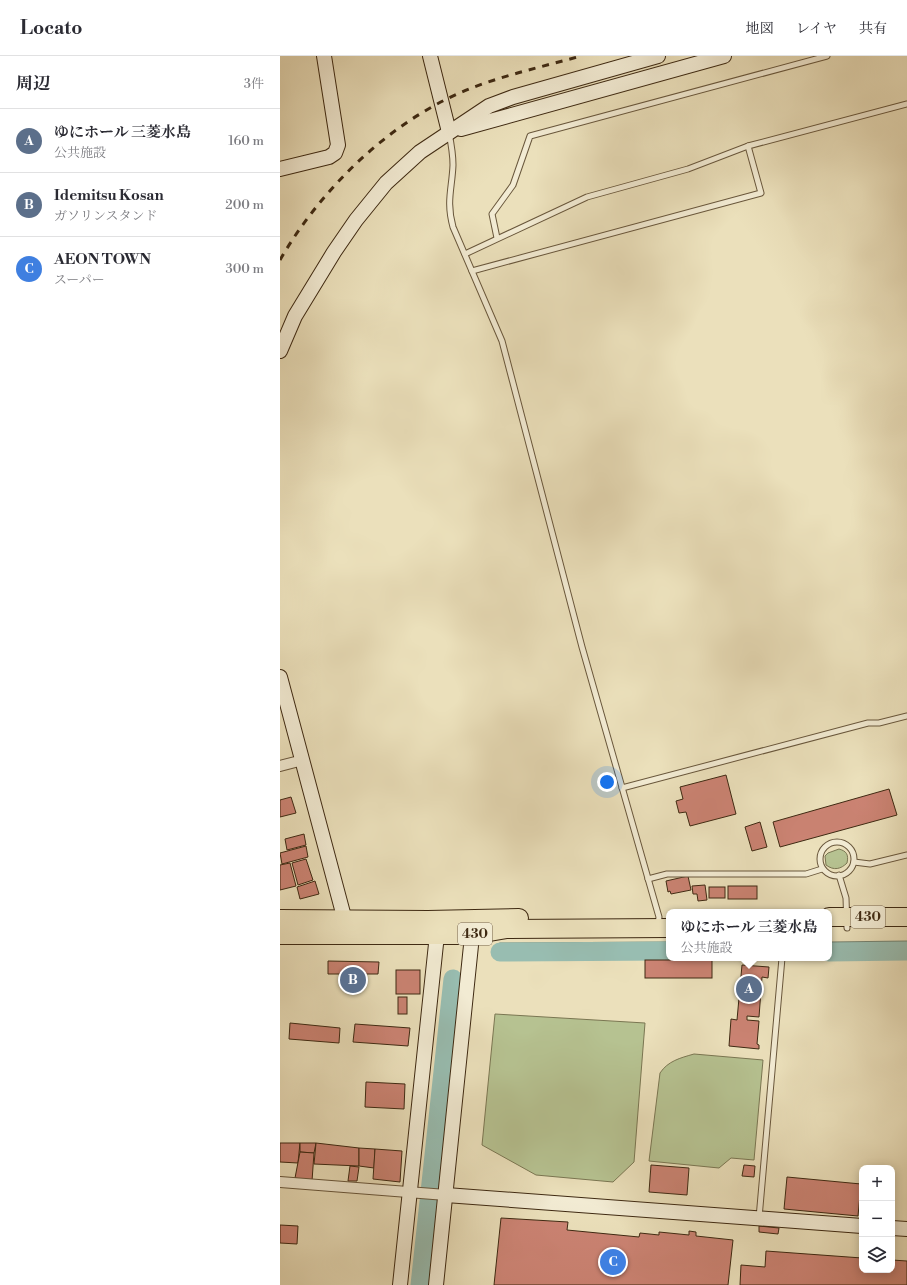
<!DOCTYPE html>
<html lang="ja">
<head>
<meta charset="utf-8">
<style>
  body { margin:0; font-family:"Libre Bodoni","Noto Serif JP",serif; background:#f7f7f7; color:#2b2b33 }
  .controls { position:absolute; right:12px; bottom:12px; display:grid; overflow:hidden; border-radius:8px; box-shadow:0 2px 10px #0003 }
  .controls button { width:36px; height:36px; display:grid; place-items:center; padding:0; border:0; border-bottom:1px solid #e1e1e2; background:#fff; color:#2b2b33; font:20px sans-serif }
  .you { position:absolute; left:327px; top:726px; width:14px; height:14px; margin:-10px; border:3px solid #fff; border-radius:50%; background:#1a73e8; box-shadow:0 0 0 6px #1a73e833 }
  .badge { display:grid; place-items:center; width:26px; height:26px; border-radius:50%; background:#2563eb; color:#fff; font-size:13px; font-weight:700 }
  .pin { position:absolute; translate:-50% -50%; border:2px solid #fff; box-shadow:0 1px 4px #0006 }
  .popup { position:absolute; left:386px; top:853px; width:166px; height:52px; box-sizing:border-box; display:grid; place-content:center; border-radius:8px; background:#fff; filter:drop-shadow(0 1px 3px #0005); font-size:13px; white-space:nowrap; color:#7c7c81 }
  .popup b { font-size:15px; color:#2b2b33 }
  .popup::after { content:''; position:absolute; left:50%; top:100%; margin-left:-8px; border:8px solid transparent; border-top-color:#fff }
  .list { margin:0; padding:0; list-style:none }
  h2 { display:flex; justify-content:space-between; align-items:center; height:52px; margin:0; padding:0 16px; font-size:17px }
  h2 small { font-size:13px; font-weight:400; color:#7c7c81 }
  .list li { display:grid; grid-template-columns:26px 1fr auto; gap:12px; align-items:center; box-sizing:border-box; height:64px; padding:0 16px; border-top:1px solid #e1e1e2 }
  .list b { display:block; font-size:15px; white-space:nowrap }
  .list p { margin:0; font-size:13px; white-space:nowrap; color:#7c7c81 }
  .list em { font-size:13px; font-style:normal; color:#7c7c81 }
  .icon { flex:none; width:22px; height:22px; fill:none; stroke:currentColor; stroke-width:2; stroke-linecap:round; stroke-linejoin:round }
  .map { position:relative; flex:none; width:627px; height:1229px; overflow:hidden }
  header { display:flex; align-items:center; gap:24px; box-sizing:border-box; height:56px; padding:0 20px; background:#fff; border-bottom:1px solid #e1e1e2 }
  header strong { font-size:19px }
  nav { display:flex; gap:22px; margin-inline-start:auto; font-size:14px }
  main { display:flex }
  aside { flex:1; background:#fff }
  .map>svg:first-child { display:block }
  .green { fill:#b6c291; stroke:#7a7652 }
  .lines { fill:none; stroke-linecap:round; stroke-linejoin:round }
  .stream { stroke:#748271; stroke-width:3 }
  .river { stroke:#98bdb1; stroke-width:19 }
  .building { fill:#cb8373; stroke:#3e2912 }
  .lane-casing { stroke:#69573c; stroke-width:7 }
  .street-casing { stroke:#69573c; stroke-width:12 }
  .secondary-casing { stroke:#3e2912; stroke-width:16 }
  .highway-casing { stroke:#3e2912; stroke-width:20 }
  .lane { stroke:#f2ebd3; stroke-width:5 }
  .street { stroke:#f2ebd3; stroke-width:10 }
  .secondary { stroke:#f2ebd3; stroke-width:14 }
  .highway { stroke:#ebe0bb; stroke-width:18 }
  .rail { stroke:#3e2912; stroke-width:3; stroke-dasharray:7 7; stroke-linecap:butt }
  .labels { text-anchor:middle; dominant-baseline:central; stroke-width:3.5; stroke-linejoin:round; paint-order:stroke }
  .shield { fill:#f2ebd3; stroke:#74634c; stroke-width:1 }
  .shield-label { font-size:13px; font-weight:bold; fill:#3e2912 }
</style>
</head>
<body>
<header>
<strong>Locato</strong>
<nav><a>地図</a><a>レイヤ</a><a>共有</a></nav>
</header>
<main>
<aside>
<h2>周辺<small>3件</small></h2>
<ul class="list">
<li><span class="badge" style="background:#5c6f8a">A</span><div><b>ゆにホール 三菱水島</b><p>公共施設</p></div><em>160 m</em></li>
<li><span class="badge" style="background:#5c6f8a">B</span><div><b>Idemitsu Kosan</b><p>ガソリンスタンド</p></div><em>200 m</em></li>
<li><span class="badge" style="background:#3f7fe0">C</span><div><b>AEON TOWN</b><p>スーパー</p></div><em>300 m</em></li>
</ul>
</aside>
<div class="map">
<svg width="627" height="1229" viewBox="0 0 627 1229">
  <rect width="100%" height="100%" fill="#ebe0bb"/>
  <filter id="stains"><feTurbulence type="fractalNoise" baseFrequency=".005" numOctaves="4"/><feColorMatrix values="0 0 0 0 .2 0 0 0 0 .09 0 0 0 0 .02 0 0 0 .5 -.17"/></filter>
  <radialGradient id="worn" r=".72"><stop offset=".6" stop-color="#630" stop-opacity="0"/><stop offset="1" stop-color="#630" stop-opacity=".3"/></radialGradient>
  <!-- green -->
  <g class="green">
    <path d="M559,793C566,795 569,798 567,807C561,813 554,815 546,809L545,800L548,797Z"/>
    <polygon points="215,958 365,967 354,1106 333,1126 256,1119 202,1089"/>
    <path d="M414,998L483,1004L474,1104L451,1102L439,1112L369,1105L380,1017C388,1005 400,1002 414,998Z"/>
  </g>
  <g class="lines">
    <!-- stream -->
    <g class="stream">
      <polyline points="549,887 627,886"/>
      <polyline points="220,888 389,887"/>
      <polyline points="134,1229 168,922"/>
    </g>
    <!-- river -->
    <g class="river">
      <polyline points="220,896 389,895"/>
      <polyline points="549,896 627,895"/>
      <polyline points="140,1229 173,923"/>
    </g>
  </g>
  <!-- building -->
  <g class="building">
    <polygon points="446,719 456,758 410,770 406,756 399,757 396,745 403,743 400,731"/>
    <polygon points="609,733 617,759 500,791 493,766"/>
    <polygon points="11,741 16,757 0,761 0,744"/>
    <polygon points="480,766 487,791 472,795 465,771"/>
    <polygon points="24,778 26,789 7,794 5,783"/>
    <polygon points="26,790 28,801 2,808 0,797"/>
    <polygon points="26,803 33,824 18,829 12,807"/>
    <polygon points="10,807 16,830 0,834 0,809"/>
    <polygon points="408,820 411,834 391,838 390,835 388,836 386,825"/>
    <polygon points="35,825 39,838 20,843 17,831"/>
    <polygon points="425,829 427,844 418,845 417,838 413,838 412,830"/>
    <rect x="448" y="830" width="29" height="13"/>
    <rect x="429" y="831" width="16" height="11"/>
    <rect x="365" y="904" width="67" height="18"/>
    <polygon points="48,905 99,906 98,918 48,918"/>
    <polygon points="462,909 489,911 488,922 482,921 479,961 467,960 467,964 479,965 477,988 479,989 479,993 449,990 451,963 457,964"/>
    <rect x="116" y="914" width="24" height="24"/>
    <rect x="118" y="941" width="9" height="17"/>
    <polygon points="10,967 60,972 59,987 9,983"/>
    <polygon points="75,968 130,972 128,990 73,986"/>
    <polygon points="86,1026 125,1028 124,1053 85,1051"/>
    <polygon points="0,1087 20,1087 18,1107 0,1106"/>
    <polygon points="20,1087 36,1087 34,1097 20,1096"/>
    <polygon points="36,1087 79,1092 79,1110 34,1108"/>
    <polygon points="79,1092 95,1093 94,1112 79,1110"/>
    <polygon points="95,1093 122,1095 120,1126 93,1123"/>
    <polygon points="20,1096 34,1097 32,1125 15,1122"/>
    <polygon points="371,1109 409,1112 407,1139 369,1136"/>
    <polygon points="464,1109 475,1110 474,1121 462,1120"/>
    <polygon points="70,1110 79,1111 77,1125 68,1125"/>
    <polygon points="507,1121 581,1128 578,1160 504,1153"/>
    <polygon points="221,1162 288,1166 287,1174 359,1181 360,1177 379,1179 379,1176 409,1179 409,1175 416,1176 416,1180 453,1184 448,1229 214,1229"/>
    <polygon points="0,1169 18,1170 17,1188 0,1187"/>
    <polygon points="479,1170 499,1172 498,1178 479,1176"/>
    <polygon points="486,1195 582,1202 582,1214 612,1214 612,1204 627,1205 627,1229 460,1229 461,1209 485,1211"/>
  </g>
  <g class="lines">
    <defs>
      <g id="lane">
        <path d="M169,77C171,87 173,98 173,109C172,133 166,145 173,171L222,285L302,591L379,861L378,869"/>
        <polyline points="217,182 212,158 233,129 250,80 547,0"/>
        <polyline points="185,198 307,141 408,113 468,90 627,48"/>
        <polyline points="192,215 481,137 468,90"/>
        <polyline points="342,732 588,667 599,667 627,660"/>
        <circle cx="557" cy="803" r="17"/>
        <polyline points="574,806 590,808 627,799"/>
        <polyline points="559,819 566,842 567,872"/>
        <polyline points="368,823 387,818 526,818 542,813"/>
        <polyline points="479,1162 502,902"/>
      </g>
      <g id="street">
        <polyline points="0,710 23,704"/>
        <polyline points="0,1126 166,1139"/>
      </g>
      <g id="secondary">
        <polyline points="150,0 169,76"/>
        <polyline points="181,73 444,0"/>
        <polyline points="0,113 49,101 55,97 58,89 44,0"/>
        <polyline points="0,295 15,260 54,196 76,164 106,127 140,96 209,50 233,41 378,0"/>
        <polyline points="0,621 67,872"/>
        <polyline points="166,1139 582,1170"/>
        <polyline points="612,1172 627,1173"/>
        <polyline points="120,1229 158,869"/>
        <polyline points="156,1229 193,870"/>
      </g>
      <g id="highway">
        <polyline points="549,861 627,861"/>
        <polyline points="0,863 148,864 239,862"/>
        <polyline points="0,879 192,879 227,873 389,872"/>
      </g>
    </defs>
    <!-- lane casing -->
    <use href="#lane" class="lane-casing"/>
    <!-- street casing -->
    <use href="#street" class="street-casing"/>
    <!-- secondary casing -->
    <use href="#secondary" class="secondary-casing"/>
    <!-- highway casing -->
    <use href="#highway" class="highway-casing"/>
    <!-- lane -->
    <use href="#lane" class="lane"/>
    <!-- street -->
    <use href="#street" class="street"/>
    <!-- secondary -->
    <use href="#secondary" class="secondary"/>
    <!-- highway -->
    <use href="#highway" class="highway"/>
    <!-- rail -->
    <path class="rail" d="M0,204C42,131 113,62 194,31C229,18 265,10 301,0"/>
  </g>
  <g class="labels">
    <!-- shield labels -->
    <g class="shield">
      <rect x="571" y="850" width="34" height="22" rx="3"/>
      <rect x="178" y="867" width="34" height="22" rx="3"/>
    </g>
    <g class="shield-label">
      <text x="588" y="861">430</text>
      <text x="195" y="878">430</text>
    </g>
  </g>
  <rect width="100%" height="100%" filter="url(#stains)"/>
  <rect width="100%" height="100%" fill="url(#worn)"/>
</svg>
<div class="controls">
<button>+</button>
<button>−</button>
<button><svg class="icon" aria-label="layers" viewBox="0 0 24 24"><path d="M12 4l9 5-9 5-9-5zM3 14l9 5 9-5"/></svg></button>
</div>
<div class="you"></div>
<div class="pin badge" style="left:469px;top:933px;background:#5c6f8a">A</div>
<div class="popup"><b>ゆにホール 三菱水島</b>公共施設</div>
<div class="pin badge" style="left:73px;top:924px;background:#5c6f8a">B</div>
<div class="pin badge" style="left:333px;top:1206px;background:#3f7fe0">C</div>
</div>
</main>
</body>
</html>
